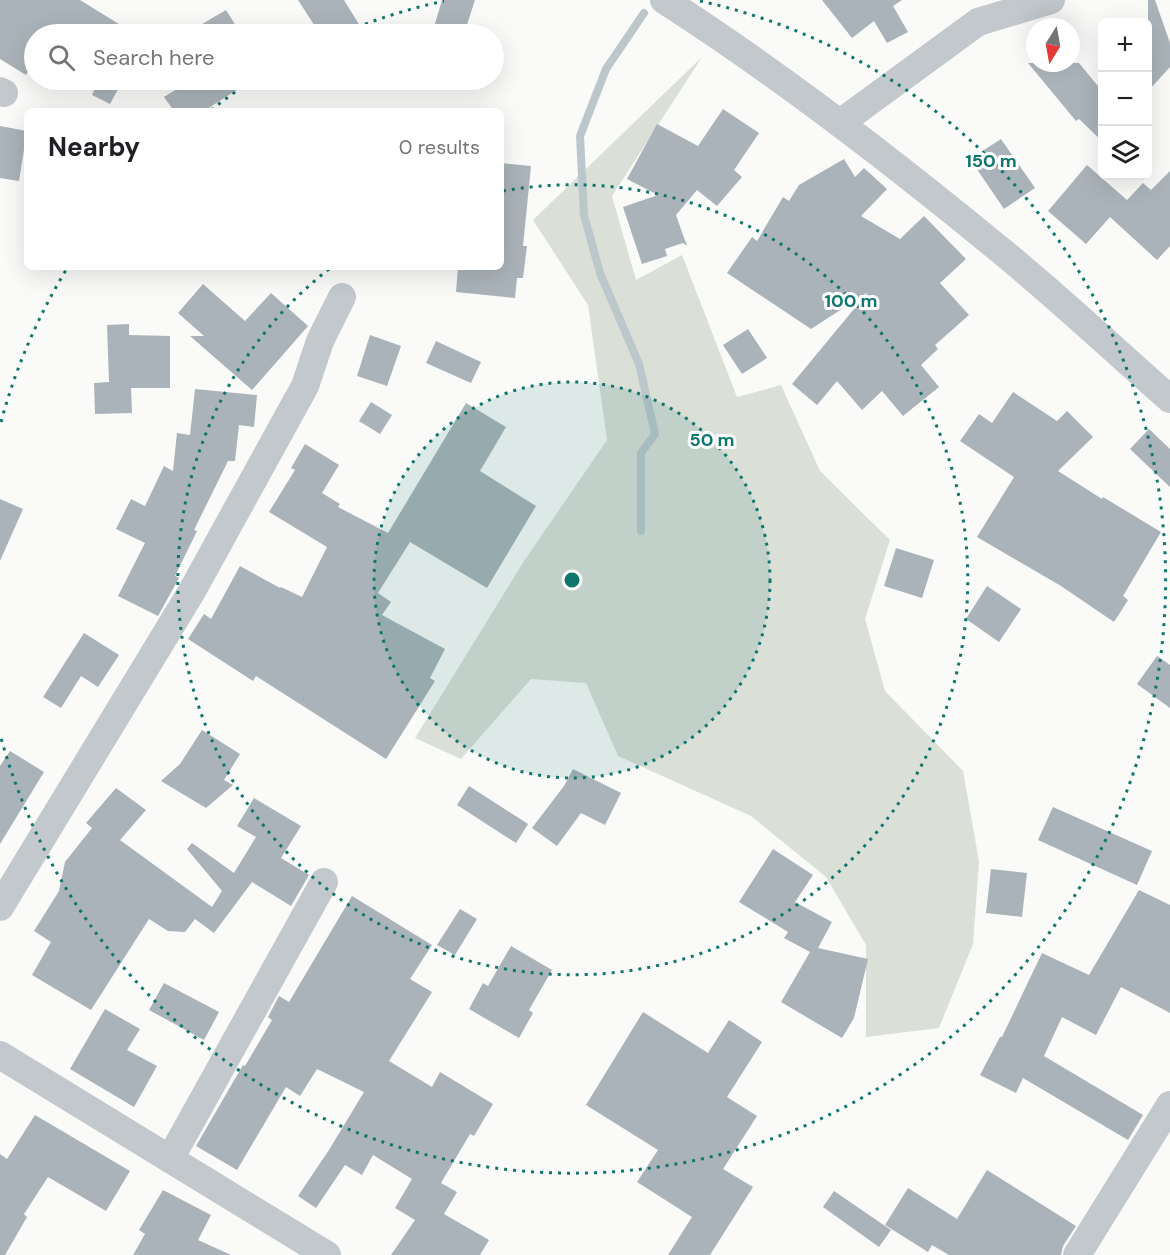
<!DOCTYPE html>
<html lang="en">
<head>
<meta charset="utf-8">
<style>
  body { margin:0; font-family:"DM Sans",sans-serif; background:#f2f2f2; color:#202124 }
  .controls { position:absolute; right:18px; top:18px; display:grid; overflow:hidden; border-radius:9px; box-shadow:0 6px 24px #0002 }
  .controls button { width:54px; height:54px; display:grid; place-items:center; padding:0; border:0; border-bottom:2px solid #e0e0e0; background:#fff; color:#202124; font:30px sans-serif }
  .compass { position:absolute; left:1026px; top:18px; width:54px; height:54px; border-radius:50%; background:#fff; box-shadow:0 6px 24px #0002; rotate:191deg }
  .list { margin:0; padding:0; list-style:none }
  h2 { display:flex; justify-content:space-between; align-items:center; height:78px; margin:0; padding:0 24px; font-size:26px }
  h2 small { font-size:20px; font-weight:400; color:#757577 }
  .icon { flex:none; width:33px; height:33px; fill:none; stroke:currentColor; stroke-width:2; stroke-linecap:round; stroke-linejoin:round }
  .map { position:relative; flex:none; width:1170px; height:1255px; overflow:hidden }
  .search { position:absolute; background:#fff; box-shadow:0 6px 24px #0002; left:24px; top:24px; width:480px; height:66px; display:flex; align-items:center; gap:15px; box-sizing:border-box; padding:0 21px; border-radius:33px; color:#757577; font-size:22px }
  .panel { position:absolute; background:#fff; box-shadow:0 6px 24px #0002; left:24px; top:108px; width:480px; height:162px; border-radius:9px }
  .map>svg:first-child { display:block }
  .green { fill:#dadfd7 }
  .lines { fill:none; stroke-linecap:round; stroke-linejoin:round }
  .stream { stroke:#bbc7cb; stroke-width:8 }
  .building { fill:#aab3b9 }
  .minor { stroke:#c3c8cc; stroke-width:28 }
  .ring { fill:none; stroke:#0f766e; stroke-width:3; stroke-dasharray:3 6 }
  .centre { fill:#0f766e; stroke:#fff; stroke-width:3 }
  .ring-label { font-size:18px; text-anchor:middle; font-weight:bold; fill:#0f766e; stroke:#fff; stroke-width:6; stroke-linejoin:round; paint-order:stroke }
</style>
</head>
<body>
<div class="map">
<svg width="1170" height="1255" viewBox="0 0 1170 1255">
  <rect width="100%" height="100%" fill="#fafaf8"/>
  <!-- green -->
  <polygon class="green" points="702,57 612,196 636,280 682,255 737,397 781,385 820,471 890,540 865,619 885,691 963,771 979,861 973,944 939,1028 866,1037 866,945 826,877 751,816 618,756 586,683 531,679 461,759 415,738 524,561 607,440 588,305 533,220"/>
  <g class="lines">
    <!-- stream -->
    <polyline class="stream" points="641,531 641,453 655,434 639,364 600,273 584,215 580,136 606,69 644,13"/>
  </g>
  <!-- building -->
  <g class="building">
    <polygon points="0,0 80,0 135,34 34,34 34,62 26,75 0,59"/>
    <polygon points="298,0 344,0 360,26 346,34 320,34"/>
    <polygon points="442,0 475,0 464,34 434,27"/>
    <polygon points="822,0 902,0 893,6 908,32 887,43 874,21 852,38"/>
    <polygon points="1148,0 1155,0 1170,43 1170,67 1148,91"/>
    <polygon points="226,10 241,34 185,34"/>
    <polygon points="1028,63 1079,63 1102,91 1102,141 1079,119 1076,121"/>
    <polygon points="99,80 123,80 110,104 92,95"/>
    <polygon points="191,80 252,80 204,111 174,111 164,97"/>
    <polygon points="723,109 759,133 734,170 742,177 717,206 697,190 676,215 687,246 683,243 665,249 667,256 642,264 623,207 658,195 627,179 657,124 698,146"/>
    <polygon points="0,126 27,131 19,181 0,178"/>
    <polygon points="1001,139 1035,188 1004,209 970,159"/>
    <polygon points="844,159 855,177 864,168 887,189 861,216 900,239 924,216 966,259 940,283 969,315 935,345 938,349 921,365 939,387 903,416 882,391 862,410 837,381 817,405 792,384 868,292 811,329 727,273 752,237 757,241 783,197 789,201 799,185"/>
    <polygon points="501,163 531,166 523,246 527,246 523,278 517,278 515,298 456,292 458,267 501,267"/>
    <polygon points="1087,165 1127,200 1143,183 1151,190 1170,171 1170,246 1157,260 1110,217 1086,244 1048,211"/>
    <polygon points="203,284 245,321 271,293 308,326 252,390 190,336 204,336 178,313"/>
    <polygon points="129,324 129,335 170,336 170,388 131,388 132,413 95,414 94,383 109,382 107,325"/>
    <polygon points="748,329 767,358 742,374 723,345"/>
    <polygon points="370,335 401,346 387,386 357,376"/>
    <polygon points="436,341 481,362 471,383 426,363"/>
    <polygon points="195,389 257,395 254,427 239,425 235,461 228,461 194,530 197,531 175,576 179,578 158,616 118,596 145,543 116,529 131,499 145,506 164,466 173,471 177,433 190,435"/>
    <polygon points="1013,392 1057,421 1067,411 1093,437 1058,471 1102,499 1103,497 1161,532 1123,596 1128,600 1114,622 1061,586 977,537 1014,477 960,441 979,414 992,423"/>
    <polygon points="371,402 392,415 380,434 359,421"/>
    <polygon points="466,403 506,427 480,471 536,506 487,588 410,542 378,593 391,602 382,615 445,649 430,678 435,681 386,759 256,676 253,681 188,639 204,614 211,619 240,566 280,588 281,587 302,597 327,547 269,512 295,470 291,468 305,444 339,465 322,493 340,504 338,507 388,533"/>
    <polygon points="1149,429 1170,449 1170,487 1130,449"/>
    <polygon points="0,499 23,509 0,561"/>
    <polygon points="896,548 934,560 922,598 884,586"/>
    <polygon points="987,586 1021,609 999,642 966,619"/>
    <polygon points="84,633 119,655 98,687 81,676 61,708 43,697"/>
    <polygon points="1157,656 1170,665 1170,708 1137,684"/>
    <polygon points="202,730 240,754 224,780 233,785 206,808 161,781 180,764"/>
    <polygon points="10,751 44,772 0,844 0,766"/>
    <polygon points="573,769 621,793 605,825 581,813 557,846 532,828 564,786"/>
    <polygon points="469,786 528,824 516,843 457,805"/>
    <polygon points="116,788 146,810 120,840 212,907 222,891 187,849 192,843 234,873 256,837 237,826 254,798 301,826 281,858 309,875 291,906 252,882 214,933 195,919 185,932 168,931 149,919 91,1010 32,975 51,942 34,931 59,891 65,862 92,828 86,823"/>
    <polygon points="1053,807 1152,851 1137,885 1038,840"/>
    <polygon points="773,849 813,875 795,902 832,922 818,948 868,959 854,1018 842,1038 781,1002 810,952 784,938 788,932 739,902"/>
    <polygon points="991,869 1027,873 1022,917 986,913"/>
    <polygon points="1139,890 1170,905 1170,1013 1121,987 1096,1035 1062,1017 1044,1056 1143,1115 1128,1140 1023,1078 1016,1093 980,1075 1000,1037 1002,1037 1042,953 1089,975"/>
    <polygon points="352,896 432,945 410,979 432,992 389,1061 432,1087 440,1072 493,1104 474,1136 470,1134 441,1183 457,1192 444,1214 489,1240 480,1255 391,1255 415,1220 395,1208 412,1179 373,1155 362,1175 345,1165 316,1208 298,1196 329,1150 364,1092 317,1069 300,1096 286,1087 237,1170 196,1146 243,1065 245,1066 272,1020 268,1017 279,996 289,1002"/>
    <polygon points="460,909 477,919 455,955 437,945"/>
    <polygon points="511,946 552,970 529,1010 533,1013 519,1038 469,1009 483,983 488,986"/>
    <polygon points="164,983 219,1012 204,1040 149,1010"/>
    <polygon points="105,1009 140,1029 127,1050 157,1066 134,1107 70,1069"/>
    <polygon points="643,1012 708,1053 729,1020 762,1042 727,1097 757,1116 723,1169 753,1187 710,1255 668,1255 692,1217 637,1182 658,1150 586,1105"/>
    <polygon points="35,1115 130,1171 106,1211 48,1177 24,1214 27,1217 5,1255 0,1255 0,1154 7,1159"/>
    <polygon points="987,1170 1076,1226 1063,1246 1061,1255 949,1255 932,1245 928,1252 885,1225 908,1188 957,1219"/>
    <polygon points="163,1190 211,1215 198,1240 231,1255 133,1255 145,1234 139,1230"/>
    <polygon points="834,1191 891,1230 879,1247 823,1207"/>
  </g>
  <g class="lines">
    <!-- minor -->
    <g class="minor">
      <path d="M664,0C781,75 892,161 999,249C1058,297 1113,349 1170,399"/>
      <polyline points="0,91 4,93"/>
      <polyline points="840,123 978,22 1051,0"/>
      <polyline points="0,907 192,591 305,386 320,341 342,297"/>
      <polyline points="0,1055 327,1255"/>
      <polyline points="170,1159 324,882"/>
      <polyline points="1077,1255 1170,1105"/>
    </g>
  </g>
  <!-- distance rings -->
  <circle cx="572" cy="580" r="198" fill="#0f766e" fill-opacity=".12"/>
  <g class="ring">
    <circle cx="572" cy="580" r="198"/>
    <path d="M503 191A395 395 0 1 1 329 269"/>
    <path d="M1 422A593 593 0 0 1 66 270M211 110A593 593 0 0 1 253 80M340 34A593 593 0 0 1 444 1M700 1A593 593 0 1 1 1 738"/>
  </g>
  <circle cx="572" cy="580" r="9" class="centre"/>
  <g class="ring-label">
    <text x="991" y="167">150 m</text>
    <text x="851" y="307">100 m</text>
    <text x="712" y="446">50 m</text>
  </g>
</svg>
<div class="controls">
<button>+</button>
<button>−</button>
<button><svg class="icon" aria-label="layers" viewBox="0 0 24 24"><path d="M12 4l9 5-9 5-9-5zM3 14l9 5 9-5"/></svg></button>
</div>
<svg class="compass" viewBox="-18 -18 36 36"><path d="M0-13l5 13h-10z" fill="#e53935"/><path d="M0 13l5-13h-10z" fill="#757577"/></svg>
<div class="search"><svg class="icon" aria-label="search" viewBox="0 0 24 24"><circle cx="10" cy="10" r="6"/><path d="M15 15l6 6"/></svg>Search here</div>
<section class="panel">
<h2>Nearby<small>0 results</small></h2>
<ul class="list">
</ul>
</section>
</div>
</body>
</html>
